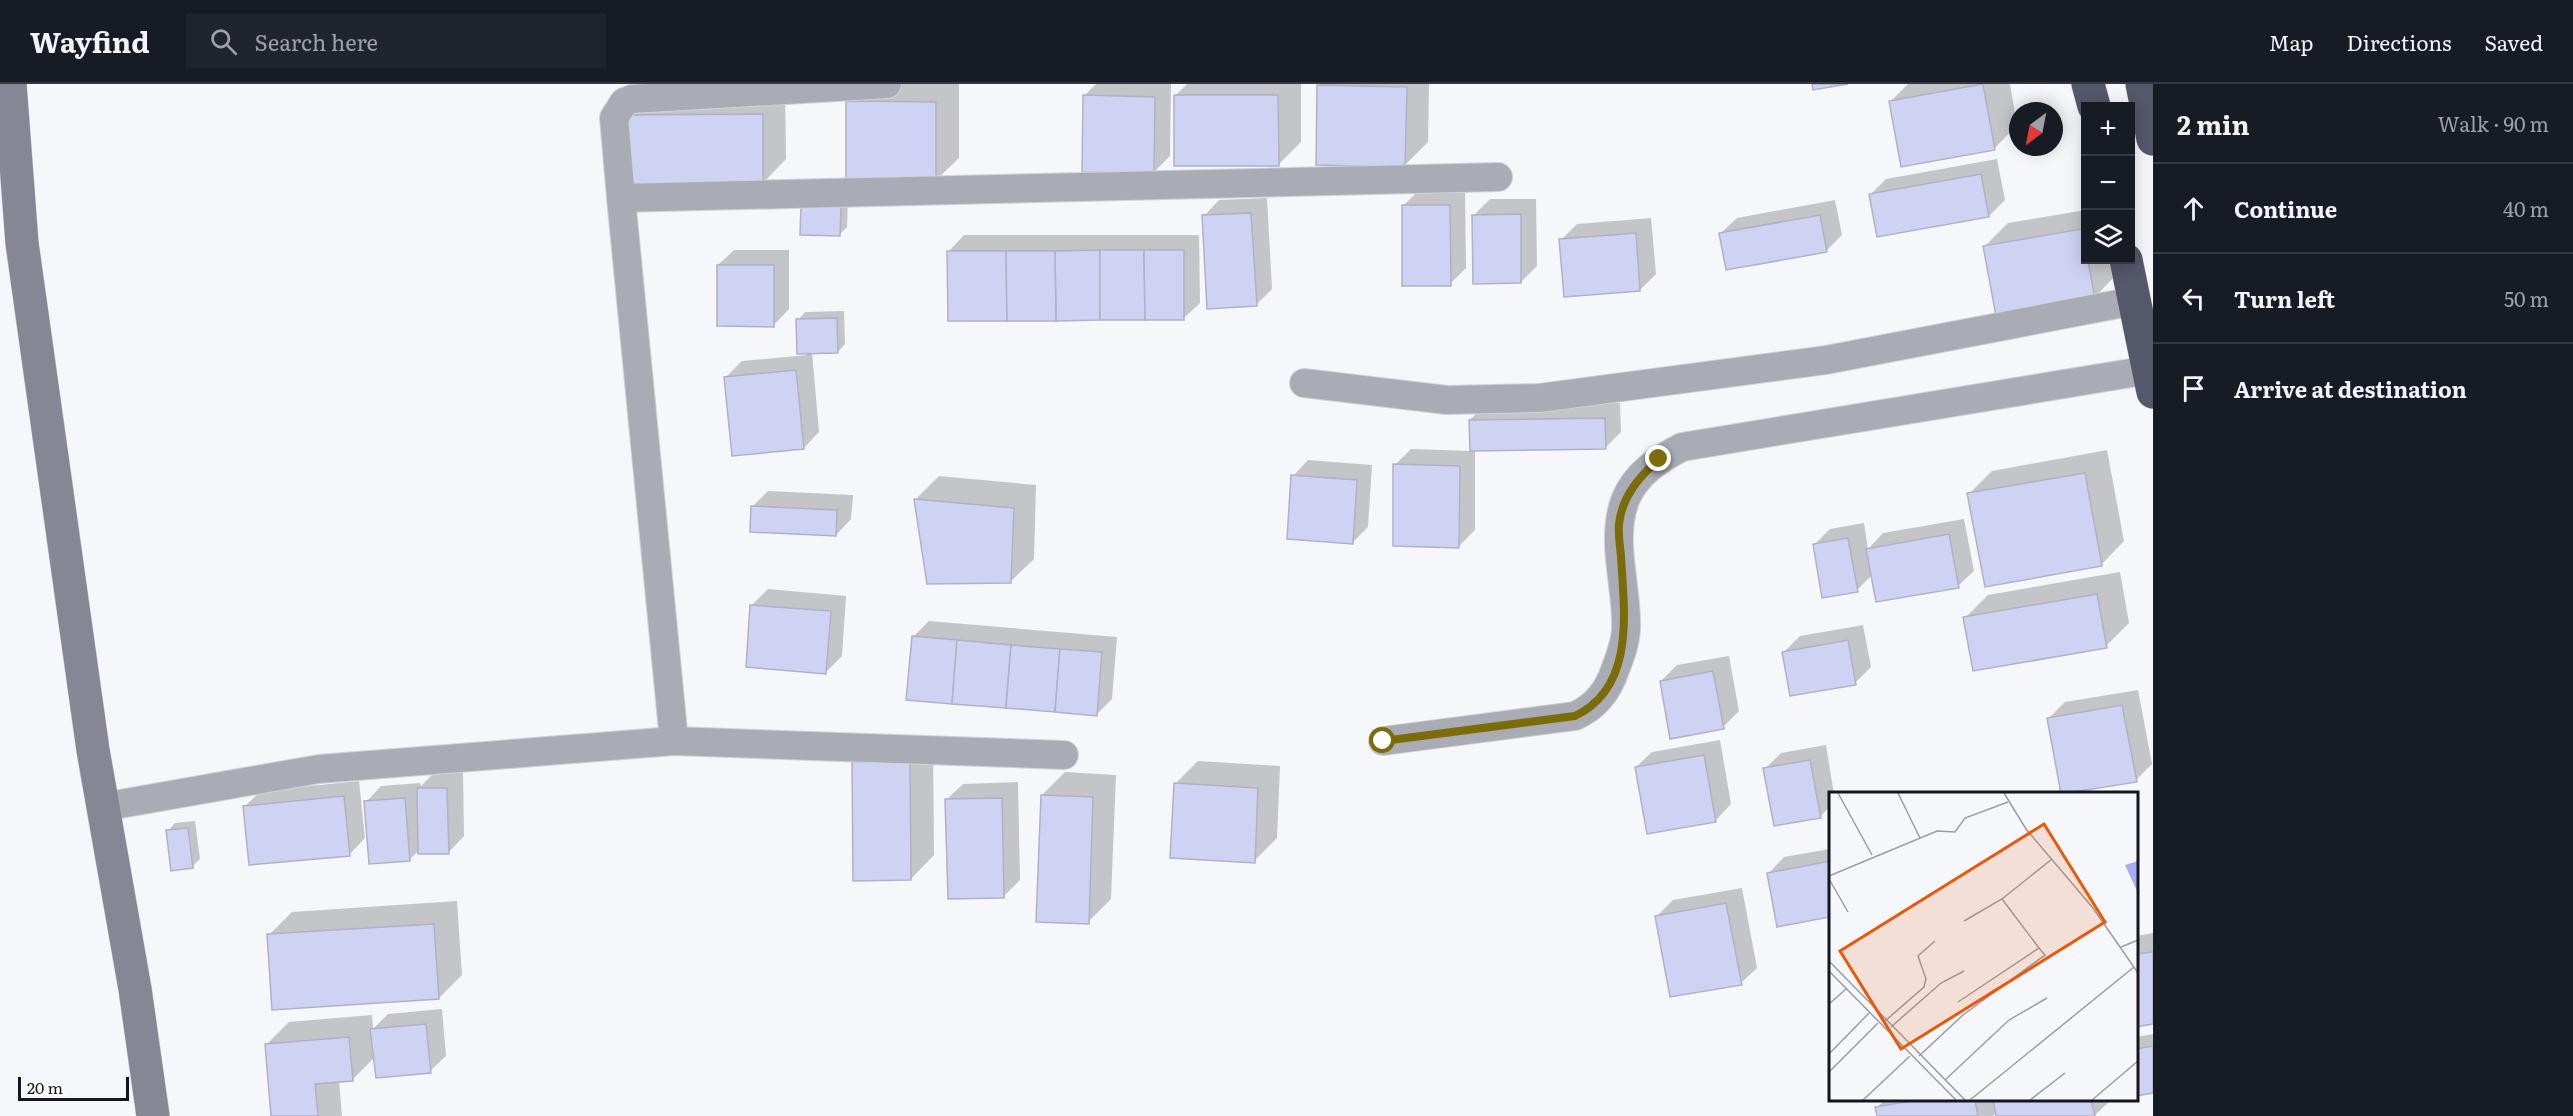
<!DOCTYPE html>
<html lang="en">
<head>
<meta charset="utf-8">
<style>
  body { margin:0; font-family:Literata,serif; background:#20242c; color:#f1f3f6 }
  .controls { position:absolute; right:18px; top:18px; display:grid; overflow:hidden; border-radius:0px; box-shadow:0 3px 15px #0003 }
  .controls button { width:54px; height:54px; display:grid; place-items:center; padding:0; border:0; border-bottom:2px solid #363941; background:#171b24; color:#f1f3f6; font:30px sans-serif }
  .compass { position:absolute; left:2009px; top:18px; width:54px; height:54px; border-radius:50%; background:#171b24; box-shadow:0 3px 15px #0003; rotate:212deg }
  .scale { position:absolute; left:18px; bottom:15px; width:111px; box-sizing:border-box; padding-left:6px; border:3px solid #14151d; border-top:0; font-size:16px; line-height:21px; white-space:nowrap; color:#14151d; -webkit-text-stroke:4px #fff; paint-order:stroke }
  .stop { position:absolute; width:18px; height:18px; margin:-14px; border:4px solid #7b6c07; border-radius:50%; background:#fff }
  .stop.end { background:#7b6c07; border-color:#fff; box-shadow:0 2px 6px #0008 }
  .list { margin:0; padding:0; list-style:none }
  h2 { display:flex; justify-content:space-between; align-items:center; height:78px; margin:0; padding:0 24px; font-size:26px }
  h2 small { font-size:20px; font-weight:400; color:#9ea1a6 }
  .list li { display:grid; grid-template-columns:39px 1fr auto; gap:18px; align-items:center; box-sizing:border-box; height:90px; padding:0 24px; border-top:2px solid #363941 }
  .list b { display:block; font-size:22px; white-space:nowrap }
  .list em { font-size:20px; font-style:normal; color:#9ea1a6 }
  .icon { flex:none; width:33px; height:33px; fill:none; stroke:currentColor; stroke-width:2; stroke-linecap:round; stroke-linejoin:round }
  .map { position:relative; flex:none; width:2153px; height:1032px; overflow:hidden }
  header { display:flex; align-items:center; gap:36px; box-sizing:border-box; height:84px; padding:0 30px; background:#171b24; border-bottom:2px solid #363941 }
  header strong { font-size:28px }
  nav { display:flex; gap:33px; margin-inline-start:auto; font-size:21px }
  .search { width:420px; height:54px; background:#20242c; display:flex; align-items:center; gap:15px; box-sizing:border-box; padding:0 21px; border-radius:0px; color:#9ea1a6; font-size:22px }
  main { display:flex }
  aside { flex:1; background:#171b24 }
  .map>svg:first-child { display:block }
  .shadow { fill:#0003 }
  .building { fill:#cfd3f3; stroke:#afb1c7; stroke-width:1.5 }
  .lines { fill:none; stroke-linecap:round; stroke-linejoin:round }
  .street-casing { stroke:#d2d3d7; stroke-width:30 }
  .secondary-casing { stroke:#d2d3d7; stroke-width:34 }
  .highway-casing { stroke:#d2d3d7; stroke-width:34 }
  .street { stroke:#aaacb5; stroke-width:28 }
  .secondary { stroke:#858795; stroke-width:33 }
  .highway { stroke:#55576a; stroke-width:33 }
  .route { stroke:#7b6c07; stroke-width:8 }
  .inset-road { fill:none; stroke:#9c9da2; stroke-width:1.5 }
  .view { fill:#e8590c; fill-opacity:0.15; stroke:#e8590c; stroke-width:3 }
  .inset-edge { fill:none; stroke:#14151d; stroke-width:3 }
</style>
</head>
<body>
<header>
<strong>Wayfind</strong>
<div class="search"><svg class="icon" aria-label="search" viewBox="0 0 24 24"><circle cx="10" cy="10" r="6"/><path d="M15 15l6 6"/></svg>Search here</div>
<nav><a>Map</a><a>Directions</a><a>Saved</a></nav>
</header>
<main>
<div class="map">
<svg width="2153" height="1032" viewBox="0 0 2153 1032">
  <rect width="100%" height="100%" fill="#f6f7fb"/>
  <!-- shadow -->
  <g class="shadow">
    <polygon points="865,0 959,0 959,74 935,97 847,18"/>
    <polygon points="1096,0 1171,0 1170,72 1154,88 1084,12"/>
    <polygon points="1187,0 1301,0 1301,58 1278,81 1175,12"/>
    <polygon points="1321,0 1429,0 1428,58 1405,81 1319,2"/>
    <polygon points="1908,0 2010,0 2017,41 1994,65 1890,18"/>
    <polygon points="785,7 786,75 763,99 628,32 651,9"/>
    <polygon points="1997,75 2005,116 1989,132 1870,111 1886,95"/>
    <polygon points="1465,105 1466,184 1450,200 1403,122 1419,106"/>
    <polygon points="1267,114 1272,205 1256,221 1204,132 1219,116"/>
    <polygon points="1490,115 1536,115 1537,182 1521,198 1474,131"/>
    <polygon points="848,116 847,143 840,150 802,149"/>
    <polygon points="1835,116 1842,151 1826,167 1721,149 1737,134"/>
    <polygon points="2086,126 2086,176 2114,176 2117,190 2094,214 1985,162 2008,139"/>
    <polygon points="1651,134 1656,190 1640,206 1561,156 1577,140"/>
    <polygon points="964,151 1199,151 1200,219 1184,234 949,167"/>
    <polygon points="734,166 789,166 789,225 774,241 718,181"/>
    <polygon points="844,227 845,260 838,268 812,268 819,348 804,364 726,293 742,277 807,271 798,236 805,228"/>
    <polygon points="1620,319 1621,348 1605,364 1475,365 1475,446 1459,462 1395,381 1411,365 1471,367 1470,336 1486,320"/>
    <polygon points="2107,366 2124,457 2101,481 1969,410 1992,387"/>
    <polygon points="1308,376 1372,381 1368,443 1352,459 1293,392"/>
    <polygon points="939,392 1036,401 1034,475 1010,498 916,415"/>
    <polygon points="768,407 853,411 851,435 836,451 752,423"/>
    <polygon points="1964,435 1974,487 1958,502 1872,491 1857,506 1814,461 1830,445 1864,439 1868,465 1883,449"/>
    <polygon points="2120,488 2129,539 2106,562 1965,534 1988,511"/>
    <polygon points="768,505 846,512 842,572 826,588 752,521"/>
    <polygon points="929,537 1117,553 1112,615 1096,631 913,553"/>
    <polygon points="1863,541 1871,583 1855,599 1784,568 1800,552"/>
    <polygon points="1729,572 1739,627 1723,643 1661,597 1677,581"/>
    <polygon points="2138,606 2152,680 2136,696 2049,634 2065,618"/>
    <polygon points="877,656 933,656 934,771 911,795 854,679"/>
    <polygon points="1720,656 1731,720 1716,736 1636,683 1652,668"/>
    <polygon points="1826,661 1834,710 1830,710 1830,722 1820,733 1765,685 1781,669"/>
    <polygon points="1198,677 1280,682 1277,754 1254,777 1175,700"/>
    <polygon points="463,688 464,752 449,768 420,765 410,775 366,718 381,702 420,699 421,702 434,689"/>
    <polygon points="1065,688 1116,691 1111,815 1088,838 1042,711"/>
    <polygon points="359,697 365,754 350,770 245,722 261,707"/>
    <polygon points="1018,698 1020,796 1004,812 947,715 963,700"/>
    <polygon points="195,737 200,775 192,783 168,747 175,739"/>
    <polygon points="1830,765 1830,832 1778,841 1769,789 1784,773"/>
    <polygon points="1742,804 1757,884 1741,899 1657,832 1673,816"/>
    <polygon points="457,817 462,891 439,914 269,851 292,828"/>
    <polygon points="2153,849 2153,939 2136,942 2136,852"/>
    <polygon points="442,925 446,972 430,987 375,973 353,995 339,996 342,1032 273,1032 266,961 289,938 372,931 373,945 388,930"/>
    <polygon points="2153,950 2153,1008 2136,1011 2136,953"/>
    <polygon points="1885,1016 2111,1016 2094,1032 1998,1032 1997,1028 1993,1032 1879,1032 1877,1023"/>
  </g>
  <!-- building -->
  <g class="building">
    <polygon points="1812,0 1848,0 1813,6"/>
    <polygon points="1983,0 1995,66 1901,83 1889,17"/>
    <polygon points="1317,1 1407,3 1405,83 1316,81"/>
    <polygon points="1083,11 1155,13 1154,89 1082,88"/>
    <polygon points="1174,11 1278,11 1279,82 1174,82"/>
    <polygon points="846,17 936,18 936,99 846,98"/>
    <polygon points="763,30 763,100 628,102 626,31"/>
    <polygon points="1981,90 1989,133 1877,153 1869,110"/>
    <polygon points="801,121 841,123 840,152 800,151"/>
    <polygon points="1402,121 1450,121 1451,202 1402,202"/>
    <polygon points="1251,129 1257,222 1207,225 1202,131"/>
    <polygon points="1521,130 1521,199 1473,200 1472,131"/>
    <polygon points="1820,131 1827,168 1726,186 1719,149"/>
    <polygon points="2082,145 2095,215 1996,232 1983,162"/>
    <polygon points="1636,149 1640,207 1564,213 1559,155"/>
    <polygon points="1100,166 1100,236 1056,237 1055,167"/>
    <polygon points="1100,166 1144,166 1145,236 1100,236"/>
    <polygon points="1144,166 1184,166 1184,236 1145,236"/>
    <polygon points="947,167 1006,167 1007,237 948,237"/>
    <polygon points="1006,167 1055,167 1056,237 1007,237"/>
    <polygon points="717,181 774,181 774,243 717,242"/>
    <polygon points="837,234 838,269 797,270 796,235"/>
    <polygon points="796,286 804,365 732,372 724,293"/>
    <polygon points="1605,334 1606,365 1470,367 1469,336"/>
    <polygon points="1393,380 1460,382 1459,464 1393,462"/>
    <polygon points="2085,389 2102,482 1985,503 1967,409"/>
    <polygon points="1291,391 1357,396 1353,460 1287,455"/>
    <polygon points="914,415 1014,424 1011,499 927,500"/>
    <polygon points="751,422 837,426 836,452 750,448"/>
    <polygon points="1949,450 1959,504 1876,518 1866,465"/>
    <polygon points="1848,454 1858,508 1822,514 1813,460"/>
    <polygon points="2097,510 2107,564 1973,587 1963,533"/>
    <polygon points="750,521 831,527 826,590 746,583"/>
    <polygon points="912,552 957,556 952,620 906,616"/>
    <polygon points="957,556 1011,561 1006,624 952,620"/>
    <polygon points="1848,556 1856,601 1790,612 1782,568"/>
    <polygon points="1011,561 1060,565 1055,628 1006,624"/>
    <polygon points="1060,565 1102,568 1097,632 1055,628"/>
    <polygon points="1713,587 1724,645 1670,655 1660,597"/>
    <polygon points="2122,621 2137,698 2061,710 2047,634"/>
    <polygon points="1704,671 1716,738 1647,750 1635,683"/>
    <polygon points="1810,676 1821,734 1774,742 1763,684"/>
    <polygon points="852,678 910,678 911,796 853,797"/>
    <polygon points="1174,699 1258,704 1255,779 1170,774"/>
    <polygon points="417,704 447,704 449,770 418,770"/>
    <polygon points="1041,711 1093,713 1089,840 1036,838"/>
    <polygon points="344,712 350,772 249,781 243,722"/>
    <polygon points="405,714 410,777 369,780 364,717"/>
    <polygon points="1002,714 1004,814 948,815 945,715"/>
    <polygon points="188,744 193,784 171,787 166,746"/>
    <polygon points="1830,777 1830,833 1777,843 1767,789"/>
    <polygon points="1726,819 1742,901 1670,913 1655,832"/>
    <polygon points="434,840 439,915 272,926 267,850"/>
    <polygon points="2153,868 2153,940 2136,943 2136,870"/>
    <polygon points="426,940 431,989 376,994 370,945"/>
    <polygon points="349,953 353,997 315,1000 318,1032 271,1032 265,960"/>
    <polygon points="2153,962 2153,1009 2136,1012 2136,965"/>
    <polygon points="1917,1016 1975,1016 1978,1032 1877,1032 1875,1023"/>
    <polygon points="1993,1016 2091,1016 2095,1032 1996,1032"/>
  </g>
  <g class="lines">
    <defs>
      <g id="street">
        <polyline points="887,0 632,15 624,18 614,34 621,114 1498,93"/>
        <polyline points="621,114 674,657"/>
        <polyline points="1304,299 1447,316 1539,314 1826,276 2134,217"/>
        <path d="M1383,657L1575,632C1595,623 1608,607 1615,586C1620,573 1625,560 1626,546C1628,503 1609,456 1626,414C1637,389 1659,375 1682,363L2149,286"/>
        <polyline points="103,723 319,685 674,657 1064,671"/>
      </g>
      <polyline id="secondary" points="10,0 22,159 93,666 135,905 153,1032"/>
      <g id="highway">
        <polyline points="2088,0 2094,22"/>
        <polyline points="2142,0 2153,55"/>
        <polyline points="2126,176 2153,308"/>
      </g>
    </defs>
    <!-- street casing -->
    <use href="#street" class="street-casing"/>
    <!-- secondary casing -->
    <use href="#secondary" class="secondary-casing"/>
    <!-- highway casing -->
    <use href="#highway" class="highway-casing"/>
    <!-- street -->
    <use href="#street" class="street"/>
    <!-- secondary -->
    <use href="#secondary" class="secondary"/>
    <!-- highway -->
    <use href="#highway" class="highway"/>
  </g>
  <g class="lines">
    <!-- route -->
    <path class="route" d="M1383,657L1575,632C1636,603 1624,527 1621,472C1620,462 1618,450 1619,440C1622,412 1640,392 1659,375"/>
  </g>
  <!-- overview -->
  <g transform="translate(1829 708)">
    <rect width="309" height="309" fill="#f6f7fb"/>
    <path d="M309,69V101L296,73Z" fill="#a6acf8"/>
    <path class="inset-road" d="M9,1L43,63M69,1L91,46M175,1L197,37L264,116L309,181M0,84L108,39L126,40L136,26L179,10M0,87L19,120M173,107L210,156M135,129L173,107L223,67M292,155L309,148M0,169L136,308M0,179L127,308M0,212L17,197M56,229L95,195L97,187L89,164L106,149M62,235L112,191L135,179M0,262L40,221M90,264L134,223L216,163L210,156L129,210M0,280L49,231M116,288L180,228L218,206M34,308L81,264M141,308L305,175M201,308L236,281M263,308L309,269"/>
    <path class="view" d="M215,32L276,130L72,257L11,159Z"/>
    <rect width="309" height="309" class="inset-edge"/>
  </g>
</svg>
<div class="controls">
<button>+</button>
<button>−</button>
<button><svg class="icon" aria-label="layers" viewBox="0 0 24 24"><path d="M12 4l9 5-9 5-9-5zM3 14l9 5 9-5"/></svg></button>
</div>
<svg class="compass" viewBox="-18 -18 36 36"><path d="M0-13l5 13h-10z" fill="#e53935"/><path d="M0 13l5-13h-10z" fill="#9ea1a6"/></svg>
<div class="scale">20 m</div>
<div class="stop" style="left:1383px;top:657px"></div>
<div class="stop end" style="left:1659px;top:375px"></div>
</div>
<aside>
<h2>2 min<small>Walk · 90 m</small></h2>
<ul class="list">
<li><svg class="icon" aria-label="ahead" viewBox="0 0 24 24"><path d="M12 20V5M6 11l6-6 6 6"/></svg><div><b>Continue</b></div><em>40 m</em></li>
<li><svg class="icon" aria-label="left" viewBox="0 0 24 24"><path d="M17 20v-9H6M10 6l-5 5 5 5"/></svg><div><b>Turn left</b></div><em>50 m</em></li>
<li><svg class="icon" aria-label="arrive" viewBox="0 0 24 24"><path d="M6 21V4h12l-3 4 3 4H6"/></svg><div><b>Arrive at destination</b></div></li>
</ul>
</aside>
</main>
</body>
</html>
